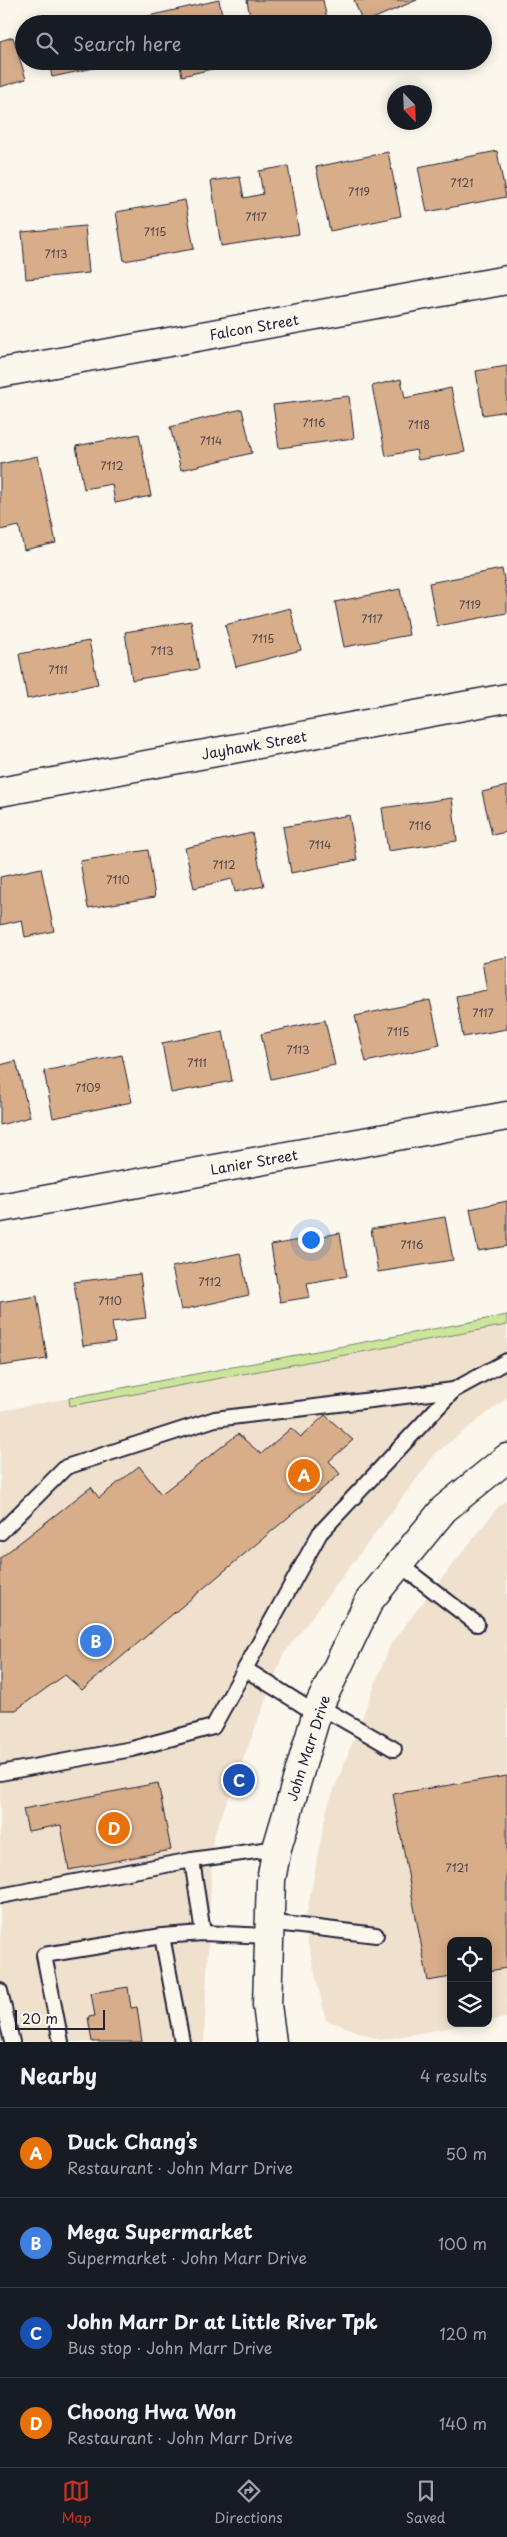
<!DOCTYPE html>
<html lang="en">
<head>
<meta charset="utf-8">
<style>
  body { margin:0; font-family:"Playpen Sans",sans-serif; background:#242831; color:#f1f3f6 }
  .controls { position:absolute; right:15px; bottom:15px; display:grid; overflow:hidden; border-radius:10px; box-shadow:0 2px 12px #0003 }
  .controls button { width:45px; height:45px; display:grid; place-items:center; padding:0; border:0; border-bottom:1px solid #363941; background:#171b24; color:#f1f3f6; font:25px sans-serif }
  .compass { position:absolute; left:387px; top:85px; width:45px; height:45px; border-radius:50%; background:#171b24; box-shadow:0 2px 12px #0003; rotate:157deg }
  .scale { position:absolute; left:15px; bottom:12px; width:90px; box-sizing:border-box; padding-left:5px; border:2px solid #22223b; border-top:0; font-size:14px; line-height:18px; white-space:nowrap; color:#22223b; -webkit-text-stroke:4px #fbf7ec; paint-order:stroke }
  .you { position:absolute; left:310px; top:1239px; width:18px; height:18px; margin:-12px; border:4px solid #fff; border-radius:50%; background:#1a73e8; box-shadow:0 0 0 8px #1a73e833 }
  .badge { display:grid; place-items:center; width:32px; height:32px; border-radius:50%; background:#c8321e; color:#fff; font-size:16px; font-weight:700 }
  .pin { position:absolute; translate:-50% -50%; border:2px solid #fff; box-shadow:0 1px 5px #0006 }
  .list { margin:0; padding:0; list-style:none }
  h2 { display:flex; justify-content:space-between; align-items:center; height:65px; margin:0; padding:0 20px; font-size:21px }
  h2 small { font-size:16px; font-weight:400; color:#9ea1a6 }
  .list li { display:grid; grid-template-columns:32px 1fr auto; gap:15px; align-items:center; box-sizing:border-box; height:90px; padding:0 20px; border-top:1px solid #363941 }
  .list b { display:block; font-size:19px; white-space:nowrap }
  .list p { margin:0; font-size:16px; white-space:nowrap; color:#9ea1a6 }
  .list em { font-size:16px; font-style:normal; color:#9ea1a6 }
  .icon { flex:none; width:28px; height:28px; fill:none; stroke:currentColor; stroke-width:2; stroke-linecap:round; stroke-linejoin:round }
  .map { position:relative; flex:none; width:507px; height:2042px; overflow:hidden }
  .search { position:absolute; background:#171b24; box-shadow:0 2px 12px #0003; left:15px; right:15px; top:15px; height:55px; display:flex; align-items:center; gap:12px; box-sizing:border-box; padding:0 18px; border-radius:28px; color:#9ea1a6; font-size:19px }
  .sheet { height:425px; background:#171b24 }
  nav { display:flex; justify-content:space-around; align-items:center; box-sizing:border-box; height:70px; border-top:1px solid #363941; background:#171b24; font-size:14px; color:#9ea1a6 }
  nav a { display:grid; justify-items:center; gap:2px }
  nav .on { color:#c8321e }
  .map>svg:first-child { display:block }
  .built { fill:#f0e1ce }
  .green { fill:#cce59b; stroke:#77846b }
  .building { fill:#d8ad89; stroke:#22223b }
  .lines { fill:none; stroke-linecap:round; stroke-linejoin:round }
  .lane-casing { stroke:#22223b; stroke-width:18 }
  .street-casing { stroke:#22223b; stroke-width:31 }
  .secondary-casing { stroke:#22223b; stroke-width:31 }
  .lane { stroke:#fbf7ec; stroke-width:14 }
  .street { stroke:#fbf7ec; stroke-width:28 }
  .secondary { stroke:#fbf7ec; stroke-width:28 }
  .labels { text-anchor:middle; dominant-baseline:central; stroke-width:4; stroke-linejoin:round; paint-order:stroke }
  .number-label { font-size:11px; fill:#50454e }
  .street-label { font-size:14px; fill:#22223b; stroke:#fbf7ec }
</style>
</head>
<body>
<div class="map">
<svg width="507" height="2042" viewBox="0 0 507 2042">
  <rect width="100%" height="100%" fill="#fbf7ec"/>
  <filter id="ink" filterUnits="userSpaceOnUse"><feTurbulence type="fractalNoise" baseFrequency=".02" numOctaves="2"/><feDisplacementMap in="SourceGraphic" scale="10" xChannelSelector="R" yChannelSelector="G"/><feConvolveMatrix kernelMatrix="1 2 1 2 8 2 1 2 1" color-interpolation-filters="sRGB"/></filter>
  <g filter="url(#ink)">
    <!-- built -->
    <g class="built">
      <polygon points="507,1325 507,1398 437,1452 283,1655 213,1838 204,2042 0,2042 0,1411 69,1398 70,1406"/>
      <polygon points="507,1500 507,2018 488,2021 488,1941 451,1941 451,2023 476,2023 380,2040 326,2020 304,1927 327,1808 391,1643 499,1506"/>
    </g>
    <!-- green -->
    <polygon class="green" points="507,1315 507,1325 70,1406 69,1398"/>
    <!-- building -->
    <g class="building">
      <polygon points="219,0 224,24 145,24 144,17"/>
      <polygon points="247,0 323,0 328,24 251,24"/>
      <polygon points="354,0 417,0 363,23"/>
      <polygon points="116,17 118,24 84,24"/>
      <polygon points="13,37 26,79 0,87 0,41"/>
      <polygon points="49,61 126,61 52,77"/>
      <polygon points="179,61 232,61 233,64 182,76"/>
      <polygon points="497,151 506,197 427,212 418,167"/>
      <polygon points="388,152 401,216 330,231 316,167"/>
      <polygon points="288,166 299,234 221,246 211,181 240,177 244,198 263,194 259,171"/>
      <polygon points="185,200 194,249 124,261 116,212"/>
      <polygon points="85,226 89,273 26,279 22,232"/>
      <polygon points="507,366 507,411 483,415 476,371"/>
      <polygon points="401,379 405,398 451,388 465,452 418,460 416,450 386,456 372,386"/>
      <polygon points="349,396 354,438 279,448 273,405"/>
      <polygon points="242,409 252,453 181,470 170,427"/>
      <polygon points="139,434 151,496 115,503 112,484 84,489 76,446"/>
      <polygon points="38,456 56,543 24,550 19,526 0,530 0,464"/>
      <polygon points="502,569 507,595 507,613 437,626 429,583"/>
      <polygon points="400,589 409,635 344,647 335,602"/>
      <polygon points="290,608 301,650 236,667 225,625"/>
      <polygon points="191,621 199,669 132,680 125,632"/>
      <polygon points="89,641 98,684 27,699 19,654"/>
      <polygon points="507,786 507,832 492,835 482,792"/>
      <polygon points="452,798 457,841 388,851 382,808"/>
      <polygon points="349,815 357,860 291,873 283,827"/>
      <polygon points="252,833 264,886 235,892 232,879 194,888 185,848"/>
      <polygon points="148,850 155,897 88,908 80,861"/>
      <polygon points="41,868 54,931 25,937 22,920 0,925 0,877"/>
      <polygon points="507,957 507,1029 463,1037 456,996 487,990 482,962"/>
      <polygon points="430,1000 440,1045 366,1062 355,1016"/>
      <polygon points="325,1020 335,1065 271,1079 261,1034"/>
      <polygon points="223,1031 232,1081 171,1093 162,1043"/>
      <polygon points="122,1055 132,1102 53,1118 44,1071"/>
      <polygon points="16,1061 30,1117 0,1125 0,1065"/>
      <polygon points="507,1201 507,1246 478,1251 470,1209"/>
      <polygon points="445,1217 453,1260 378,1272 371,1229"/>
      <polygon points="340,1233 347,1276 307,1283 310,1297 280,1302 271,1245"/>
      <polygon points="240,1253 249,1295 181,1310 172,1267"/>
      <polygon points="140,1274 146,1318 112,1322 115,1342 83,1346 74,1282"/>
      <polygon points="37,1296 47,1359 0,1366 0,1302"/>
      <polygon points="325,1415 353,1440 329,1461 340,1474 82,1690 65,1675 16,1710 0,1710 0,1558 91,1487 99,1498 139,1466 161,1494 238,1434 261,1454 291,1428 301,1437"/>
      <polygon points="507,1776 507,1968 488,1971 488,1941 451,1941 451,1977 428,1981 393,1794"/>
      <polygon points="158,1783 171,1850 69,1870 61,1825 28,1831 23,1809"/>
      <polygon points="128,1987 131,2008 137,2007 142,2042 92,2042 88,2017 95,2016 91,1993"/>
    </g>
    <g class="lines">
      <defs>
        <g id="lane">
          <polyline points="0,1533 66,1467 215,1419 454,1390"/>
          <polyline points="399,1564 477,1624"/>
          <polyline points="319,1706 394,1749"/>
          <polyline points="317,1714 245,1669 320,1533 454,1390 507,1361"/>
          <polyline points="0,1773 132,1749 213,1727 245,1669"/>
          <polyline points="192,1860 203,1933"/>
          <polyline points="0,1896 192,1860 277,1848"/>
          <polyline points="268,1922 376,1935"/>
          <polyline points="162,1936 203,1933 268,1936"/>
          <polyline points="0,1991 12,2042"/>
          <polyline points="61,2042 44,1955 162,1936 182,2042"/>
        </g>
        <g id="street">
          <polyline points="0,373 507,280"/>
          <polyline points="0,792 507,698"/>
          <polyline points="0,1208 507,1116"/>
        </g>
        <polyline id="secondary" points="272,2042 267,2005 271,1880 277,1848 319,1706 369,1601 444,1509 507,1458"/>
      </defs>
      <!-- lane casing -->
      <use href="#lane" class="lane-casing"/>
      <!-- street casing -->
      <use href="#street" class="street-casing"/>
      <!-- secondary casing -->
      <use href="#secondary" class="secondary-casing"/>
      <!-- lane -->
      <use href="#lane" class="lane"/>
      <!-- street -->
      <use href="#street" class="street"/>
      <!-- secondary -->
      <use href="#secondary" class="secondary"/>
    </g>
  </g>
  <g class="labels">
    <!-- number labels -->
    <g class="number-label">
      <text x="462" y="182">7121</text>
      <text x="359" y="191">7119</text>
      <text x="256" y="216">7117</text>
      <text x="155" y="231">7115</text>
      <text x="56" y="253">7113</text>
      <text x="314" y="422">7116</text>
      <text x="419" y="424">7118</text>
      <text x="211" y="440">7114</text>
      <text x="112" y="465">7112</text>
      <text x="470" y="604">7119</text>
      <text x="372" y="618">7117</text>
      <text x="263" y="638">7115</text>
      <text x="162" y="650">7113</text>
      <text x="58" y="669">7111</text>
      <text x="420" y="825">7116</text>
      <text x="320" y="844">7114</text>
      <text x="224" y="864">7112</text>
      <text x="118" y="879">7110</text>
      <text x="483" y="1012">7117</text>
      <text x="398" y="1031">7115</text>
      <text x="298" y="1049">7113</text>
      <text x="197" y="1062">7111</text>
      <text x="88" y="1087">7109</text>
      <text x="412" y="1244">7116</text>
      <text x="210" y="1281">7112</text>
      <text x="110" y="1300">7110</text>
      <text x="457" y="1867">7121</text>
    </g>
    <!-- street labels -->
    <g class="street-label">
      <text transform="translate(254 327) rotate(-10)">Falcon Street</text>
      <text transform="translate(254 745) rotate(-10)">Jayhawk Street</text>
      <text transform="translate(254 1162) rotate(-10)">Lanier Street</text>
      <text transform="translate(308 1748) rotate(-72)">John Marr Drive</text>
    </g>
  </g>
</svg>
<div class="controls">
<button><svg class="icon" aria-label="locate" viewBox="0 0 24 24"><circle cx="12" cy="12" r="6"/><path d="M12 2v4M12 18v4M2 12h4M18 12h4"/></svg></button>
<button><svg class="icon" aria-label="layers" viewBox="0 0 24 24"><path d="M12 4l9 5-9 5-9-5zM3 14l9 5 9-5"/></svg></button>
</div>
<svg class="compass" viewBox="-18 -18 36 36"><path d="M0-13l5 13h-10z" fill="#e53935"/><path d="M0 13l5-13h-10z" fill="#9ea1a6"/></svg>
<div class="scale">20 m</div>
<div class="you"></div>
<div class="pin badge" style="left:304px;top:1475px;background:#e8710a">A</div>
<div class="pin badge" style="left:96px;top:1641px;background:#3f7fe0">B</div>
<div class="pin badge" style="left:239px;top:1780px;background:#1a4fb4">C</div>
<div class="pin badge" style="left:114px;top:1828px;background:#e8710a">D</div>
<div class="search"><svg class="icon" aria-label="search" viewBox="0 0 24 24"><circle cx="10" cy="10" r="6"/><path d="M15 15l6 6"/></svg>Search here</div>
</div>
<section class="sheet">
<h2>Nearby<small>4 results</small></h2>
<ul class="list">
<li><span class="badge" style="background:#e8710a">A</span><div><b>Duck Chang’s</b><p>Restaurant · John Marr Drive</p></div><em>50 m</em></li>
<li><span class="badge" style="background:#3f7fe0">B</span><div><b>Mega Supermarket</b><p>Supermarket · John Marr Drive</p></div><em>100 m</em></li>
<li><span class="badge" style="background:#1a4fb4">C</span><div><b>John Marr Dr at Little River Tpk</b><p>Bus stop · John Marr Drive</p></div><em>120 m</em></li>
<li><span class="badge" style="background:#e8710a">D</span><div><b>Choong Hwa Won</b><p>Restaurant · John Marr Drive</p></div><em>140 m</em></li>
</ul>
</section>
<nav>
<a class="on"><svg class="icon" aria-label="map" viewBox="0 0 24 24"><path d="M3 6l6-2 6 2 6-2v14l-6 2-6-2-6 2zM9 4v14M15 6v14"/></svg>Map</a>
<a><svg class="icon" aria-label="directions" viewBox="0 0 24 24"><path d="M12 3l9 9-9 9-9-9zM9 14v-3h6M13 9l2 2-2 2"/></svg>Directions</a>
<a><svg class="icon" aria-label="saved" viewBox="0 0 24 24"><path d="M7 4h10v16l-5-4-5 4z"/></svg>Saved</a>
</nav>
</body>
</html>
